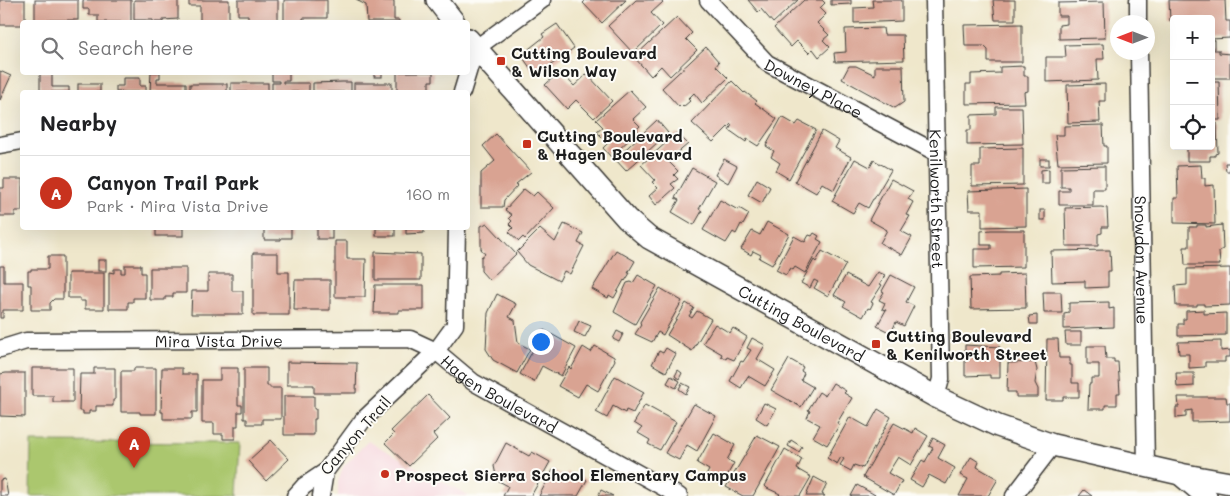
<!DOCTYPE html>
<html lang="en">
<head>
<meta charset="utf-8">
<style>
  body { margin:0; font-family:Mali,sans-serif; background:#f6f6f6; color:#202124 }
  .controls { position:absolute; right:15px; top:15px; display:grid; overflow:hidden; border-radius:5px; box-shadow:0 5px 20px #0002 }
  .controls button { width:45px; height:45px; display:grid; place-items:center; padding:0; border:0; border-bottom:1px solid #e0e0e0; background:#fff; color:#202124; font:25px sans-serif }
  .compass { position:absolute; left:1110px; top:15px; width:45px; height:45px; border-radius:50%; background:#fff; box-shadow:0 5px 20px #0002; rotate:270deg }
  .you { position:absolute; left:540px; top:341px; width:18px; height:18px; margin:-12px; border:4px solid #fff; border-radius:50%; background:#1a73e8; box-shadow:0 0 0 8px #1a73e833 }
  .badge { display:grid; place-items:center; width:32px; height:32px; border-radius:50%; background:#c8321e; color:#fff; font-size:16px; font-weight:700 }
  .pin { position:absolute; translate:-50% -41px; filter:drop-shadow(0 1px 2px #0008) }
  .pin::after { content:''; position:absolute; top:26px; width:18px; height:15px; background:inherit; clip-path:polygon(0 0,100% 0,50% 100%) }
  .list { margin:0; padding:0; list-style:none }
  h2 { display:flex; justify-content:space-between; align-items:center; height:65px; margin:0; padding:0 20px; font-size:21px }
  h2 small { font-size:16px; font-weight:400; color:#757577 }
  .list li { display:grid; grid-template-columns:32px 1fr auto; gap:15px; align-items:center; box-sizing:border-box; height:75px; padding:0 20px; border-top:1px solid #e0e0e0 }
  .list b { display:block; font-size:19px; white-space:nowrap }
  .list p { margin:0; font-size:16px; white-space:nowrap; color:#757577 }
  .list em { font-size:16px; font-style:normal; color:#757577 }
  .icon { flex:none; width:28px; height:28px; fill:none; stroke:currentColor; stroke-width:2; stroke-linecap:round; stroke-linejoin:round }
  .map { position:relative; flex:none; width:1230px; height:496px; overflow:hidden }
  .search { position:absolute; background:#fff; box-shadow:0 5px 20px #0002; left:20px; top:20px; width:450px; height:55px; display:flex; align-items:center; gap:12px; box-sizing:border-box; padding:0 18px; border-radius:5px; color:#757577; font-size:19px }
  .panel { position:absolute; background:#fff; box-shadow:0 5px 20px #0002; left:20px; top:90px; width:450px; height:140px; border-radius:5px }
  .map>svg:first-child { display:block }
  .built { fill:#f5cfd9 }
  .green { fill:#abc76e; stroke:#647245 }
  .building { fill:#d9a392 }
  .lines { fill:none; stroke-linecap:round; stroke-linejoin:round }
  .minor-casing { stroke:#3c3a36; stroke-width:19 }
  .tertiary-casing { stroke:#3c3a36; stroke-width:24 }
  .minor { stroke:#fff; stroke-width:16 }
  .tertiary { stroke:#fff; stroke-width:21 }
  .poi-dot { fill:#c8321e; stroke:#fdfcf7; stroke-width:2 }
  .labels { text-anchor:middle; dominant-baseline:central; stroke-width:4; stroke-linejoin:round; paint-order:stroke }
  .poi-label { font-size:16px; font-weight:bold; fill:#1c1c1c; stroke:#fdfcf7; text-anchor:start }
  .street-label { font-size:16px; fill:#1c1c1c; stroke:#fdfcf7 }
</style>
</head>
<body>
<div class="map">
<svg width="1230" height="496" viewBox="0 0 1230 496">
  <rect width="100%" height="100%" fill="#fdfcf7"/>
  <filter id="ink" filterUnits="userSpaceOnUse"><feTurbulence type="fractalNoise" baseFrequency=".02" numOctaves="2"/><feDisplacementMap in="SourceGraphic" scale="10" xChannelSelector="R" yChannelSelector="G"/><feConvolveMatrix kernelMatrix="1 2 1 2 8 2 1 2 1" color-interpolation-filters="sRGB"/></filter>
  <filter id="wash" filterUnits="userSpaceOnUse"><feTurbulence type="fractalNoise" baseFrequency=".0096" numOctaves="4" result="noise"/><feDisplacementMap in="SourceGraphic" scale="20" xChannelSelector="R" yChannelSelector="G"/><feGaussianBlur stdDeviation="1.12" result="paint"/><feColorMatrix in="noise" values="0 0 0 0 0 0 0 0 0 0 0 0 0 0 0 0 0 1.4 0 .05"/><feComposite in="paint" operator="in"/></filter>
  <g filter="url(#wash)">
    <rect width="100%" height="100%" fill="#efe7cb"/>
    <!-- built -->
    <polygon class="built" points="368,441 470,496 338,496 338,482 343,467"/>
    <!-- green -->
    <polygon class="green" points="31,442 240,443 237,494 239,496 30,496"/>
    <g id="blocks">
      <!-- building -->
      <g class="building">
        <polygon points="0,0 25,0 25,22 22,22 22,25 0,25"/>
        <rect x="35" y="0" width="43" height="20"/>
        <polygon points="83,0 131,0 131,22 98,22 98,15 89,15 89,9 83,9"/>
        <polygon points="134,0 178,0 178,19 163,20 163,22 153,22 153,20 134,20"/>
        <polygon points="189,0 229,0 229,22 200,22 200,6 189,6"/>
        <polygon points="238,0 278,0 278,21 248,22 248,15 238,15"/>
        <polygon points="284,0 327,0 327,18 303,18 303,22 284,22"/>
        <polygon points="356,0 394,1 394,20 399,20 399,22 367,22 366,5"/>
        <polygon points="586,0 626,0 602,23 583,3"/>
        <polygon points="636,0 661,0 663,2 651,13 662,25 633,53 608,26"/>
        <polygon points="748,0 798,0 773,23 761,9 758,12"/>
        <polygon points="804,0 822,0 825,3 820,8 826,14 817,23 829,35 823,40 830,47 819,57 813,49 809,53 797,41 791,47 774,28"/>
        <polygon points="831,0 851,0 851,4 831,5"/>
        <polygon points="872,0 902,0 902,21 854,23 854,8 873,7"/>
        <polygon points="993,0 1015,0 1015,20 995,20"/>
        <polygon points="1169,0 1225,0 1226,21 1230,21 1230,38 1211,39 1211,19 1174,19 1174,21 1170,21"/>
        <polygon points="1104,2 1105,38 1059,39 1059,25 1067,24 1067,16 1058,16 1058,3"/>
        <polygon points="677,17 692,33 686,39 697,50 670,76 661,66 651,76 634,57"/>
        <polygon points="557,24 574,48 536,76 521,55 544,37 542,34"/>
        <polygon points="1022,24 1022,62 988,62 988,50 984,46 965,46 964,25"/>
        <polygon points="883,28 884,35 903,35 904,60 835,62 834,53 846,52 845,29"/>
        <polygon points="1211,40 1214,40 1214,50 1219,50 1219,53 1230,54 1230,78 1211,78"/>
        <polygon points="1103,44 1104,59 1097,59 1098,80 1046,82 1046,57 1066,57 1065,45"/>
        <polygon points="706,47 719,62 716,66 728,78 702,103 694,93 688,99 690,101 683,107 681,105 679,107 662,88"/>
        <polygon points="849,66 856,66 875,75 875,66 903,66 904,102 895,108 842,79"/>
        <polygon points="1024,66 1024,76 1028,76 1028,91 1024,92 1025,103 966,104 966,84 971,84 971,74 1000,73 1000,67"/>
        <polygon points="0,71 11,76 0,100"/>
        <polygon points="560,71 574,86 587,74 612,101 594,118 576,100 567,109 545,85"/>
        <polygon points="40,72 52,72 52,87 69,87 69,92 40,92"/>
        <polygon points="151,72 160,72 160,78 157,78 157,83 186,83 186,92 150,92"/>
        <polygon points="272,72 289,72 289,81 283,81 283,83 309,83 309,92 272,92 272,83 279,83 279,81 272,81"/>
        <rect x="374" y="72" width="8" height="5"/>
        <polygon points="397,72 433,72 433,81 429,81 429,92 397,92"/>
        <polygon points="123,78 140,78 140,86 146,86 146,92 116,92 116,86 123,86"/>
        <polygon points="732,81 744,93 745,92 757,101 755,103 777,119 758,146 747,139 746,142 729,130 732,125 731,124 713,142 692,123"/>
        <polygon points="342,82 351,82 351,92 313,92 313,83"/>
        <polygon points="1211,82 1219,82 1220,120 1211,120"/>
        <rect x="231" y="83" width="37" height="9"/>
        <rect x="354" y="83" width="38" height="9"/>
        <rect x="78" y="84" width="22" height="8"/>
        <rect x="190" y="84" width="37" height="8"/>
        <polygon points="1105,84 1105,101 1099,101 1100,122 1068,123 1067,85"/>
        <polygon points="630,90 646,107 633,119 640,126 637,129 638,131 611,157 603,148 608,143 597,132 603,127 596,120"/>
        <polygon points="996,107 1022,107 1023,144 967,145 967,130 971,130 971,115 996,114"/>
        <polygon points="782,117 796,125 799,121 816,130 789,179 776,171 780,163 771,157 774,151 766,146"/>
        <polygon points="657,120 668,133 626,171 615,159"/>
        <polygon points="1217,123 1218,153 1215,154 1215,156 1210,156 1210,161 1187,161 1187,146 1211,146 1211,124"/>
        <polygon points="1103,125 1104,146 1107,146 1107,163 1058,164 1055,135 1064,135 1064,126"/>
        <polygon points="822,131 839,141 835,148 851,157 834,190 822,183 816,193 795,181"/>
        <polygon points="677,133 688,144 668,161 678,171 674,175 678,179 671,184 675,188 656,205 649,196 658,188 652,182 655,180 641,165"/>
        <polygon points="496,134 531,172 516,184 518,185 504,200 503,207 481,207 481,173 495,161 483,146"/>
        <polygon points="1023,148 1023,185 972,186 972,166 980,166 980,149"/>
        <polygon points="724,159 737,166 728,183 715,175"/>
        <polygon points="855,159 870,167 874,160 891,170 874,199 873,199 868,208 859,203 853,213 832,201"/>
        <rect x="1040" y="159" width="9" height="7"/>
        <polygon points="1225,163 1230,163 1230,171 1226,171"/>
        <polygon points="1201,165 1202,178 1205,178 1205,186 1214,185 1215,224 1174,223 1174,198 1178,198 1177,166"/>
        <polygon points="1105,166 1105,189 1093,189 1093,205 1059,205 1059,191 1069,191 1069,187 1061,187 1061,167"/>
        <polygon points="692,168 715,181 699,209 702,211 694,225 672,212 679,200 675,198"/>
        <polygon points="1049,169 1049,183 1041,183 1041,170"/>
        <polygon points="4,179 22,179 22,211 15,211 15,216 0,216 0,188 4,188"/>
        <polygon points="757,179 770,187 762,203 748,195"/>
        <polygon points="891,179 913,191 908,199 913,202 906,215 910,216 901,231 912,237 902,255 880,243 887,230 869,220"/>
        <polygon points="524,189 533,196 537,192 554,208 525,239 523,237 519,241 509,232 513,228 509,224 512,221 509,218 512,215 505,210"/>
        <polygon points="1026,189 1026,226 982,227 982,210 969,210 968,191"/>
        <polygon points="720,200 738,210 739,208 749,214 743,225 741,224 736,234 733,232 726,243 703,230"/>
        <polygon points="1101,207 1107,208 1108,227 1102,227 1102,233 1098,234 1098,246 1066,246 1065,208"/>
        <rect x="1040" y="210" width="5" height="10"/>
        <polygon points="767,222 789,234 772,265 759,258 761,255 753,251 751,255 741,249 752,231 760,235"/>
        <polygon points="487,223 516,254 489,280 481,271 481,257 485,254 481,249 481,226"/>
        <polygon points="564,224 583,233 578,243 584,246 570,274 564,271 559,281 528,265 517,252 540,229 555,242"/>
        <polygon points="1197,225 1206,225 1206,227 1222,225 1223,249 1219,251 1220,265 1185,265 1184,247 1189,247 1189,227 1197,227"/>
        <rect x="156" y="228" width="27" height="8"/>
        <polygon points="264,228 291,228 291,238 281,238 281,240 264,240"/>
        <rect x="317" y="228" width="15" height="11"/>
        <rect x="376" y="228" width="19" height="8"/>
        <polygon points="406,228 424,228 424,233 406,234"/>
        <polygon points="991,230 1024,230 1024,267 974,268 974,249 991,249 991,245 981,245 981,231"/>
        <polygon points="814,233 819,236 817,239 822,242 805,273 795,267 793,270 790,268 786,275 776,270 794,236 805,242 809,235 812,236"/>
        <polygon points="335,241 347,241 347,259 366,259 365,297 335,297"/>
        <polygon points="616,250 635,261 628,273 630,273 625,281 624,280 614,298 609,295 608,298 592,289"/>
        <polygon points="1110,250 1111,271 1108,271 1108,287 1085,288 1085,281 1052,282 1051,251"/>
        <polygon points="822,251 846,264 828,296 814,288 818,282 814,280 810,288 801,283 814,260 816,262"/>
        <polygon points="375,252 421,254 421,280 375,280"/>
        <polygon points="253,253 278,253 278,272 289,272 289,315 253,315"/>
        <polygon points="48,256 63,256 63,299 54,299 50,303 50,310 31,310 31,285 28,285 28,271 31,271 31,269 48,269"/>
        <rect x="98" y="260" width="8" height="11"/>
        <polygon points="125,265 141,265 141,273 145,273 145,298 133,298 133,302 128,302 128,309 109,309 109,272 114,273 114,269 121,269 121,273 125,273"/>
        <polygon points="0,266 4,266 4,282 23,282 23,310 3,310 3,318 0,318"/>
        <polygon points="150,268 186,268 186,293 173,293 173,297 165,297 165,300 150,300"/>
        <polygon points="1230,268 1230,305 1204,306 1204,304 1197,304 1197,306 1176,306 1175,286 1187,285 1187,269"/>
        <polygon points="878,272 885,275 880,284 882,285 871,302 873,303 870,309 868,308 863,317 843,306 846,302 834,295 846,275 868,287"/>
        <polygon points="68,273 104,273 104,309 85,309 85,301 80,301 80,298 68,298"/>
        <polygon points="1025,273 1026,308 971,309 970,277 999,276 999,274"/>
        <polygon points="208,274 232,274 232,291 243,291 243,314 191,314 192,291 208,291"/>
        <polygon points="638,275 657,286 635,324 614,312 627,283 631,282 633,283"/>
        <polygon points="891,275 914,287 906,302 914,306 904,326 896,322 891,333 877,326 886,310 882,309 885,303 879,300 884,292 882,291"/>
        <polygon points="295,280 330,280 330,310 294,310"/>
        <polygon points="375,285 424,285 424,310 399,310 399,313 374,313"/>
        <polygon points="660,288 682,301 663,335 658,332 652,342 635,334 641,325 640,322"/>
        <polygon points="1043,292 1061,292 1062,313 1044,313"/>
        <polygon points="497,294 516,304 509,317 515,320 518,343 530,349 517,373 493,360 486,349 488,313"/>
        <polygon points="1109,302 1109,309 1114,308 1114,327 1064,329 1064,314 1069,313 1069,303"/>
        <polygon points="686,303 694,308 689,316 692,318 697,311 711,319 692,351 667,335"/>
        <polygon points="1204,310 1204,314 1226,313 1226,335 1178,336 1178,324 1183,324 1183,319 1186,319 1186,311"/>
        <polygon points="1037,315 1037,324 1030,324 1029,316"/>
        <polygon points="579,321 591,326 585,337 574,332"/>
        <polygon points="715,324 730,333 733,328 747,337 734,360 727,357 726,359 721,356 722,354 703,343"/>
        <polygon points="544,330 576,348 561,376 542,366 534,382 520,374"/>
        <polygon points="617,331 623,334 619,342 613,339"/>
        <polygon points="1065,332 1081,332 1081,345 1066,345"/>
        <polygon points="752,338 765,345 757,359 775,370 765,386 748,376 741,388 730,381 741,361 743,362 751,350 747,348"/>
        <polygon points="1047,339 1058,339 1059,358 1070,358 1070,365 1072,365 1072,383 1079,383 1079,397 1063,397 1063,400 1046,400"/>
        <polygon points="1221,341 1221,351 1230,350 1230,357 1225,357 1225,362 1205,362 1205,367 1189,368 1189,354 1179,354 1178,342"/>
        <polygon points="965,345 1000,347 1000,378 990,378 990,375 965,376"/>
        <polygon points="595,346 614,357 615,360 598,391 586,384 578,397 558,386 569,367 571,369 583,347 591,352"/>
        <polygon points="1087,346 1105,346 1106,359 1114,359 1114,362 1118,362 1120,393 1117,393 1117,405 1105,405 1105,409 1088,409 1089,384 1091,384 1091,378 1099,378 1099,364 1087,364"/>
        <polygon points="666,348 676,354 666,372 652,364 659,351 663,353"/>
        <polygon points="789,359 803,367 801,371 804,373 801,380 813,387 801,407 771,390"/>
        <polygon points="287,362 357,363 356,393 314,393 314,385 287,385"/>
        <polygon points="1035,362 1037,370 1035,383 1038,389 1038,397 1016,397 1016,392 1007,392 1008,363"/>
        <polygon points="32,368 73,368 73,402 53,402 53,396 32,396"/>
        <polygon points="94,368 115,368 115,400 113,400 113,406 96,406 96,411 89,411 89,414 83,414 83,411 79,411 80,374 94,374"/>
        <polygon points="134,368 156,368 156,414 140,414 140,412 121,412 121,371 134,371"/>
        <polygon points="162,368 182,368 182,374 197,374 197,412 192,412 192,419 163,419 163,412 161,412"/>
        <polygon points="220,368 238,368 238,405 242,405 242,412 238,412 238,426 235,426 235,439 223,439 223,434 214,434 214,423 202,423 202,380 220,380"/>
        <polygon points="244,368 267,368 267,386 270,386 270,388 281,388 281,419 262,419 262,424 247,424 247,419 244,419"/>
        <polygon points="678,370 682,373 679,379 675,376"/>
        <polygon points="6,373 25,373 25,417 0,416 0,374"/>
        <polygon points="1176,373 1194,373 1194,386 1177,387"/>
        <polygon points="615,376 644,392 633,413 626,410 625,413 613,406 607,418 596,412"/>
        <polygon points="671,376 680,381 676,388 667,383"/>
        <polygon points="682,383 690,387 686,394 679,389"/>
        <polygon points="833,383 846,391 844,393 852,398 837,423 840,424 827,445 813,437 820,425 807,418 810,411 808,410 819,392 825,396"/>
        <polygon points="428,395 450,418 433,434 437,439 409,466 385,443 394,434 391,431"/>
        <polygon points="284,396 314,396 314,409 316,409 316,419 314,419 314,435 284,435"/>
        <polygon points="1178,397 1226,397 1227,403 1230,403 1230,421 1192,422 1192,410 1186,411 1186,417 1176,418 1176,407 1179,407"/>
        <polygon points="764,403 776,409 767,425 756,418"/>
        <polygon points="694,404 716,416 697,451 687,445 679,460 665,453"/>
        <polygon points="645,405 676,422 660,450 648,444 650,440 638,433 642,428 634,423"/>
        <polygon points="878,409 891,417 863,468 854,465 851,471 840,465 844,459 841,457 837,464 827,458 850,417 868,427"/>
        <polygon points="894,423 913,433 915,428 928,436 911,465 898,457 888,473 902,481 894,495 863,477"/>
        <polygon points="714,433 735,445 727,460 734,463 722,485 706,476 709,470 697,463"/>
        <polygon points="757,435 780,447 753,496 743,496 726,487"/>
        <polygon points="933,438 945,445 938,458 955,468 946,484 929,475 922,487 910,480 922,460 925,462 933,448 929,446"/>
        <polygon points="271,440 289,459 266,481 248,461"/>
        <polygon points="791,440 802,447 799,452 788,446"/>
        <polygon points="506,443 529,456 532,452 550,462 531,496 503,496 508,486 497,480 494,466"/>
        <polygon points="785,449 802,459 797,469 811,477 800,496 778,496 780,494 767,488 765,486"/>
        <polygon points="971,457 979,462 977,467 998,479 988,496 959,496 968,479 960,475"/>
        <polygon points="553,470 565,477 567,472 575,477 577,475 587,480 578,496 539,496"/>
        <polygon points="814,477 827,484 822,494 825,496 806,496"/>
        <polygon points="5,479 8,496 0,496 0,480"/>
        <polygon points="857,485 877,496 851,496"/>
        <polygon points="601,490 613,496 598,496"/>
        <polygon points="1084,490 1092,496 1079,496"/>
      </g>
    </g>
  </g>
  <g filter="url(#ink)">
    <use href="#blocks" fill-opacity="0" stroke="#3c3a36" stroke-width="1"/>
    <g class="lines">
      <defs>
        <g id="minor">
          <path id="s1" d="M708,0L767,63L937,153"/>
          <path id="s2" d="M934,0L941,379L936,397"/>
          <polyline points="1138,0 1138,22"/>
          <path id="s3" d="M1139,52L1146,466"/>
          <polyline points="462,92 475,49 542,0"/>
          <polyline points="0,145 22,141"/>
          <path id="s4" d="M457,228L455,325L436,351L473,382L679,496"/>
          <path id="s5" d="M0,349L26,341L410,339L436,351L363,420L325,472L304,486L295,496"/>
          <polyline points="321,496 325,472"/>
          <polyline points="1014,496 1053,445"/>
        </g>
        <g id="tertiary">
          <polyline points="437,0 454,22"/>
          <path id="s6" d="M468,39L627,219L649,238L936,397L998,426L1053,445L1180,474L1230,483"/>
          <polyline points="1180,474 1206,496"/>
        </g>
      </defs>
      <!-- minor casing -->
      <use href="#minor" class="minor-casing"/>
      <!-- tertiary casing -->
      <use href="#tertiary" class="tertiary-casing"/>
      <!-- minor -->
      <use href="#minor" class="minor"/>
      <!-- tertiary -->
      <use href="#tertiary" class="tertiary"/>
    </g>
  </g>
  <!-- markers -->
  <g class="poi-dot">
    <rect x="496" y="56" width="10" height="10" rx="2.5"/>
    <rect x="522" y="139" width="10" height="10" rx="2.5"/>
    <rect x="871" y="339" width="10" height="10" rx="2.5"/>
    <circle cx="385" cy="474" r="5"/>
  </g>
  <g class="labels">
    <!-- poi labels -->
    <g class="poi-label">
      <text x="511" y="52">Cutting Boulevard<tspan x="511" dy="18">&amp; Wilson Way</tspan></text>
      <text x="537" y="135">Cutting Boulevard<tspan x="537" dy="18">&amp; Hagen Boulevard</tspan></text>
      <text x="886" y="335">Cutting Boulevard<tspan x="886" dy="18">&amp; Kenilworth Street</tspan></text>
      <text x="395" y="474">Prospect Sierra School Elementary Campus</text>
    </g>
    <!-- street labels -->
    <g class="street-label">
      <text stroke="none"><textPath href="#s1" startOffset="139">Downey Place</textPath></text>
      <text stroke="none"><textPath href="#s2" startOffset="199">Kenilworth Street</textPath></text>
      <text stroke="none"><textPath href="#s3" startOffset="208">Snowdon Avenue</textPath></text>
      <text stroke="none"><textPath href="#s6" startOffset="444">Cutting Boulevard</textPath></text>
      <text stroke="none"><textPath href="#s5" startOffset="220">Mira Vista Drive</textPath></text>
      <text stroke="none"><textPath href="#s4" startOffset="206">Hagen Boulevard</textPath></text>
      <text transform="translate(355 435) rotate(-49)">Canyon Trail</text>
    </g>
  </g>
</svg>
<div class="controls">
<button>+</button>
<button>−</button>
<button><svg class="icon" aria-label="locate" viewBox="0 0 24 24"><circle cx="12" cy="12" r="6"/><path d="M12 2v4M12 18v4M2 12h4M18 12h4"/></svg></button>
</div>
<svg class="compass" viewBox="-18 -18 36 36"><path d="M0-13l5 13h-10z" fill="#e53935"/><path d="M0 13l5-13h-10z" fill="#757577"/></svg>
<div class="you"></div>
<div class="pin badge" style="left:134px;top:468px">A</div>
<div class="search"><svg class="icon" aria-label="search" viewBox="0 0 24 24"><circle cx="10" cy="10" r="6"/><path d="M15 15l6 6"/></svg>Search here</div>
<section class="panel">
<h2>Nearby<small></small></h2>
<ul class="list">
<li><span class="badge">A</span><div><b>Canyon Trail Park</b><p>Park · Mira Vista Drive</p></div><em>160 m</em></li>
</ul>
</section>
</div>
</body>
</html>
